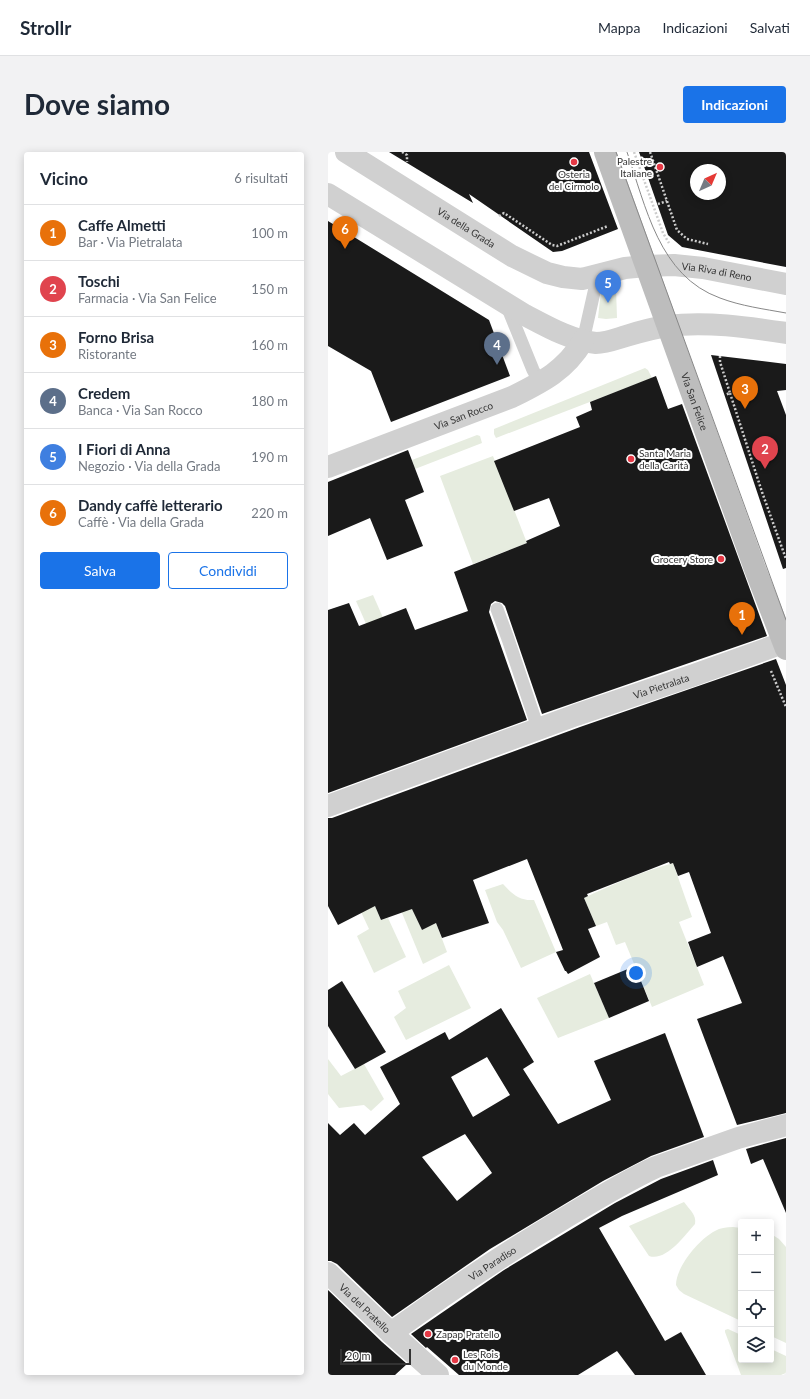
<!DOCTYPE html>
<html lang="it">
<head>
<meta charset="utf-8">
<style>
  body { margin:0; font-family:Lato,sans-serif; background:#f2f2f3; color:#1f2937 }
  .controls { position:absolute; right:12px; bottom:12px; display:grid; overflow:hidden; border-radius:4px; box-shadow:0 2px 10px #0003 }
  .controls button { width:36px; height:36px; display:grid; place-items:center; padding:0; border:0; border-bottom:1px solid #e0e1e3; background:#fff; color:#1f2937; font:20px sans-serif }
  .compass { position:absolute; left:362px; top:12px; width:36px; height:36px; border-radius:50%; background:#fff; box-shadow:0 2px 10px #0003; rotate:44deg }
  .scale { position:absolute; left:12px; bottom:10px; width:71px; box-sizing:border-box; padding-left:4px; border:2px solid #333; border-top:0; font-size:11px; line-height:14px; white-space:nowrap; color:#333; -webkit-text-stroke:3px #fff; paint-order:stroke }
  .you { position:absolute; left:308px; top:821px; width:14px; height:14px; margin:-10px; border:3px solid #fff; border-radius:50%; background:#1a73e8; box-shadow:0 0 0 6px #1a73e833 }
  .badge { display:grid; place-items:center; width:26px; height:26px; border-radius:50%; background:#1a73e8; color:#fff; font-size:13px; font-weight:700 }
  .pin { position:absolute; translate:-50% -33px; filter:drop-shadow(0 1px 2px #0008) }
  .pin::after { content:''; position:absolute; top:21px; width:14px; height:12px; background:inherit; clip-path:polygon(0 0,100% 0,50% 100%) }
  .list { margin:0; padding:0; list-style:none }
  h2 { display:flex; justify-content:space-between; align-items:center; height:52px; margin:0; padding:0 16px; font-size:17px }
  h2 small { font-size:13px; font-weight:400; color:#747a83 }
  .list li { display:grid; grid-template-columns:26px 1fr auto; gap:12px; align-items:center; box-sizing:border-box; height:56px; padding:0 16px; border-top:1px solid #e0e1e3 }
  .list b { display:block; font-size:15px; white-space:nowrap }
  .list p { margin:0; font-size:13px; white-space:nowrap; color:#747a83 }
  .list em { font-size:13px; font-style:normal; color:#747a83 }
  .actions { display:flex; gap:8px; padding:12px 16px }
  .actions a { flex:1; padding:9px 0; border:1px solid #1a73e8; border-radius:4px; text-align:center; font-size:14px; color:#1a73e8 }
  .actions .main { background:#1a73e8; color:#fff }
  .icon { flex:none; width:22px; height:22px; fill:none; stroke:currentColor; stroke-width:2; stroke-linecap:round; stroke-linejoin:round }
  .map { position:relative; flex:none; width:458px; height:1223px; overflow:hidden; border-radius:4px }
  header { display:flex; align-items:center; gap:24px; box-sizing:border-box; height:56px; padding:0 20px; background:#fff; border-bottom:1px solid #e0e1e3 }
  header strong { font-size:19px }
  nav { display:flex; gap:22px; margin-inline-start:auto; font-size:14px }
  .intro { display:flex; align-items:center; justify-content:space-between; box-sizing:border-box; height:96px; padding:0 24px }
  h1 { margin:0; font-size:28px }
  .button { padding:10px 18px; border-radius:4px; background:#1a73e8; color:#fff; font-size:14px; font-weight:700 }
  main { display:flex; gap:24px; padding:0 24px }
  aside { flex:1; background:#fff; border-radius:4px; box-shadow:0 2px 10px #0003 }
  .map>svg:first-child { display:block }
  .green { fill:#e6ecdf }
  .building { fill:#1a1a1a; fill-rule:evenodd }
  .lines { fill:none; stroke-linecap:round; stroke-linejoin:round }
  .path { stroke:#cdcdcd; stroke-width:2.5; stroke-dasharray:2 2; stroke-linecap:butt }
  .lane { stroke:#d0d0d0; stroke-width:13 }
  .street { stroke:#d0d0d0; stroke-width:22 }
  .secondary { stroke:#bdbdbd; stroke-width:22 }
  .tram { stroke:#888; stroke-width:1 }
  .poi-dot { fill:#e63946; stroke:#fff; stroke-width:1.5 }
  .labels { text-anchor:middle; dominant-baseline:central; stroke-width:4; stroke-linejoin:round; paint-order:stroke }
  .poi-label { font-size:10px; fill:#333; stroke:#fff; text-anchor:start }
  .street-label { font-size:10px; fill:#333; stroke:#fff }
</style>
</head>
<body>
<header>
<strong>Strollr</strong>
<nav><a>Mappa</a><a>Indicazioni</a><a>Salvati</a></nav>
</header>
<div class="intro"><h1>Dove siamo</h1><a class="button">Indicazioni</a></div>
<main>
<aside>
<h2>Vicino<small>6 risultati</small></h2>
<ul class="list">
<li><span class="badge" style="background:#e8710a">1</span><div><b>Caffe Almetti</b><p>Bar · Via Pietralata</p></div><em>100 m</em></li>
<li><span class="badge" style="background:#e0444e">2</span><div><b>Toschi</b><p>Farmacia · Via San Felice</p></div><em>150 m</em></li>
<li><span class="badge" style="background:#e8710a">3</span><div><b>Forno Brisa</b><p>Ristorante</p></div><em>160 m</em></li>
<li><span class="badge" style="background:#5c6f8a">4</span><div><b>Credem</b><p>Banca · Via San Rocco</p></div><em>180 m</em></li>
<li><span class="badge" style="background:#3f7fe0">5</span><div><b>I Fiori di Anna</b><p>Negozio · Via della Grada</p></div><em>190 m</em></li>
<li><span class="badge" style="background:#e8710a">6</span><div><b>Dandy caffè letterario</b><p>Caffè · Via della Grada</p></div><em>220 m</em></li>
</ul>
<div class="actions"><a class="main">Salva</a><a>Condividi</a></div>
</aside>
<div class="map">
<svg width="458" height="1223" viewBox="0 0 458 1223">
  <rect width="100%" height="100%" fill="#fff"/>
  <!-- green -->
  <g class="green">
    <polygon points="288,136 289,166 278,167 270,166 273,138"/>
    <polygon points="317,216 320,218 324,226 168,286 166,282 166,277"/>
    <polygon points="149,283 152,284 154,291 87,317 84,308"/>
    <polygon points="165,304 199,391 145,412 112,324"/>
    <polygon points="45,443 68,495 51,501 28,449"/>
    <path d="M345,711L364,765L351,770L376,833L324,855L297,790L288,793L279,770L268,774L256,746C285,732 314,720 345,711Z"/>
    <path d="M175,732C185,743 192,749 206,748L228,800L193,816L175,778L169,770L157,738Z"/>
    <polygon points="75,735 94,778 108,771 119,800 95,812 65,739"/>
    <polygon points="42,742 53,768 60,766 78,805 46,821 29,784 41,777 28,749"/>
    <polygon points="121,813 143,856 78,888 66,865 78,856 70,839"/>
    <polygon points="262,822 281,866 230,886 209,846"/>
    <polygon points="0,907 13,924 36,912 56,947 43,959 36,953 11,956 0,942"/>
    <path d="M356,1050C361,1057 369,1063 367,1072C357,1083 338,1110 321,1104L301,1074Z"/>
    <path d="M405,1075L413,1076V1169L356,1142L351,1138L348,1133C348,1115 371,1087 387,1079C392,1076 398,1075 405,1075Z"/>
    <polygon points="443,1082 451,1087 458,1095 458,1191 443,1184"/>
    <polygon points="400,1177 413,1183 413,1208 443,1208 443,1197 458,1204 458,1221 453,1223 413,1223 397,1180 397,1178"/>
  </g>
  <!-- building -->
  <g class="building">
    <polygon points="61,0 261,0 290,77 234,99 225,100 141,42 145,51"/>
    <path d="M311,0H458V115L354,95L340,83ZM368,18H392V42H368Z"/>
    <polygon points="0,69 161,168 182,224 63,270 43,219 0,194"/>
    <polygon points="383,203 458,212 458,238 449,239 458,263 458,416 455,417"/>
    <polygon points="328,224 340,257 354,252 439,484 214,562 177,454 174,451 167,449 163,452 161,460 199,568 0,641 0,458 21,451 31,474 78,456 87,478 140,459 126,420 199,391 198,389 232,374 221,346 186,359 166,309 252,275 248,265 264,258 262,250"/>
    <polygon points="80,298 96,340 77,348 95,394 59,408 42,366 0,384 0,330"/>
    <polygon points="448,507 458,533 458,961 409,973 369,867 414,851 395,804 369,815 360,790 383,781 361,720 350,724 345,711 342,712 341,710 259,742 260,744 256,746 268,774 260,777 272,805 240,822 238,819 237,819 228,800 235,798 199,707 145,728 161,771 114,786 108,771 94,778 84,757 53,768 47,754 10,773 0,754 0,666 4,666 252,575"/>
    <polygon points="307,814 321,849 281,866 266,831"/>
    <polygon points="14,829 58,900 27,917 0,874 0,838"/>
    <path d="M173,856L206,910L195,917L230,972L283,948L266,909L337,881L376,985L323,1004L275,1029L162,1097L64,1165L9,1112L3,1109H0V971L12,983L26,971L37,983L72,952L52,915L117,880L121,888ZM159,905L182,943L145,965L123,925ZM137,982L164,1021L129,1049L94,1005Z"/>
    <polygon points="458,986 458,1061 435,1007 423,1012 418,997"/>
    <polygon points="385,1008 390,1023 294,1064 271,1076 337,1189 353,1180 378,1223 307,1223 289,1199 250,1223 131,1223 99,1195 98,1196 83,1182 176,1118 287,1051 333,1027"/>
    <polygon points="0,1138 54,1190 79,1212 67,1223 0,1223"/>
  </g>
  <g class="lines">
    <!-- path -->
    <g class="path">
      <polyline points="74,0 79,3 79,10"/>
      <polyline points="306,0 335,81 341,91"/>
      <polyline points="322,0 349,78 359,87 380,92"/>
      <polyline points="330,52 339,49"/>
      <polyline points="171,64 176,61 224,93 229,94 280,74"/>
      <polyline points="392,204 392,210 402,241 397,243"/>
      <polyline points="402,241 434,340 458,407"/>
      <polyline points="443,519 458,555"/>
    </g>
    <!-- lane -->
    <g class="lane">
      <polyline points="179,154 205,218 212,231"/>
      <polyline points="255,189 267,136 268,125"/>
      <polyline points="169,457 180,487 210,576"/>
    </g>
    <!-- street -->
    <g class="street">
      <path id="s1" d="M18,0L184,104L219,121L235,125L254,127L297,116L318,114L346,113L375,116L458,132"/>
      <path d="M0,42L197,163C218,174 244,189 268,191C278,191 288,187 298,184C311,180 325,176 339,174C378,169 419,175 458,181"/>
      <path id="s2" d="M0,315L184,245C214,230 237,219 255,189"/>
      <path id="s3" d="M0,654L248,563L366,523L455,491"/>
      <path id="s4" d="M0,1121L63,1181L110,1223"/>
      <path id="s5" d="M63,1181C118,1141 176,1102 235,1067C265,1049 296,1030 328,1015L410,986L458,973"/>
    </g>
    <!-- secondary -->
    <path class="secondary" id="s6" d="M277,0L427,417L458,497"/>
    <!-- tram -->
    <g class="tram">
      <polyline points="288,0 458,468"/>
      <path d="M299,0C318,55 331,124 392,146C413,154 436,157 458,161"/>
    </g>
  </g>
  <!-- markers -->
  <g class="poi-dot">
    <circle cx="246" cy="10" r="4"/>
    <circle cx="332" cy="15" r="4"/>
    <circle cx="303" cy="307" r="4"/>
    <circle cx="393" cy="407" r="4"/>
    <circle cx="100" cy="1182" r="4"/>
    <circle cx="127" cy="1208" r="4"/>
  </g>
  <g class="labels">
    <!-- poi labels -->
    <g class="poi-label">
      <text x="324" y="9" text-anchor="end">Palestre<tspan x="324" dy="12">Italiane</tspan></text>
      <text x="246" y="22" text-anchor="middle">Osteria<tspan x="246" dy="12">del Cirmolo</tspan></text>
      <text x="311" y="301">Santa Maria<tspan x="311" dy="12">della Carità</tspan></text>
      <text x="385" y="407" text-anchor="end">Grocery Store</text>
      <text x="108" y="1182">Zapap Pratello</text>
      <text x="135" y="1202">Les Rois<tspan x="135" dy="12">du Monde</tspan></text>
    </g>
    <!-- street labels -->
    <g class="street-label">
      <text stroke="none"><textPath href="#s1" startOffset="142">Via della Grada</textPath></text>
      <text stroke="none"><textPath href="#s1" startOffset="407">Via Riva di Reno</textPath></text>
      <text stroke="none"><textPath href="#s6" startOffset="265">Via San Felice</textPath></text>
      <text stroke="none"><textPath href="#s2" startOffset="145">Via San Rocco</textPath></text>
      <text stroke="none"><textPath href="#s3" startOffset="354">Via Pietralata</textPath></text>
      <text stroke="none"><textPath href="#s5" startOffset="123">Via Paradiso</textPath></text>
      <text stroke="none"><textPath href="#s4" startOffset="51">Via del Pratello</textPath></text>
    </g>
  </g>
</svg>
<div class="controls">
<button>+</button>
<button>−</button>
<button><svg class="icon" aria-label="locate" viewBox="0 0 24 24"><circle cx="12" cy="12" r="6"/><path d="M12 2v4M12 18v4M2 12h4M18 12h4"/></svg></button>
<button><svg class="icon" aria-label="layers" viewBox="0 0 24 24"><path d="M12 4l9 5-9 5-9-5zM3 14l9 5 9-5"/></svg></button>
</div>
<svg class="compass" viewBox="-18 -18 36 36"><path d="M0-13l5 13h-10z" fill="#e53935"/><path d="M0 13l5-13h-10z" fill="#747a83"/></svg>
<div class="scale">20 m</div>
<div class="you"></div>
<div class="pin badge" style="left:414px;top:483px;background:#e8710a">1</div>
<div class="pin badge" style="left:437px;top:317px;background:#e0444e">2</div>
<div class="pin badge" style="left:417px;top:257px;background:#e8710a">3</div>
<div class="pin badge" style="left:169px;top:213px;background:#5c6f8a">4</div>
<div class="pin badge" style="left:280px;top:151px;background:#3f7fe0">5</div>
<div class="pin badge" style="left:17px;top:97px;background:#e8710a">6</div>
</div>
</main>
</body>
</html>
